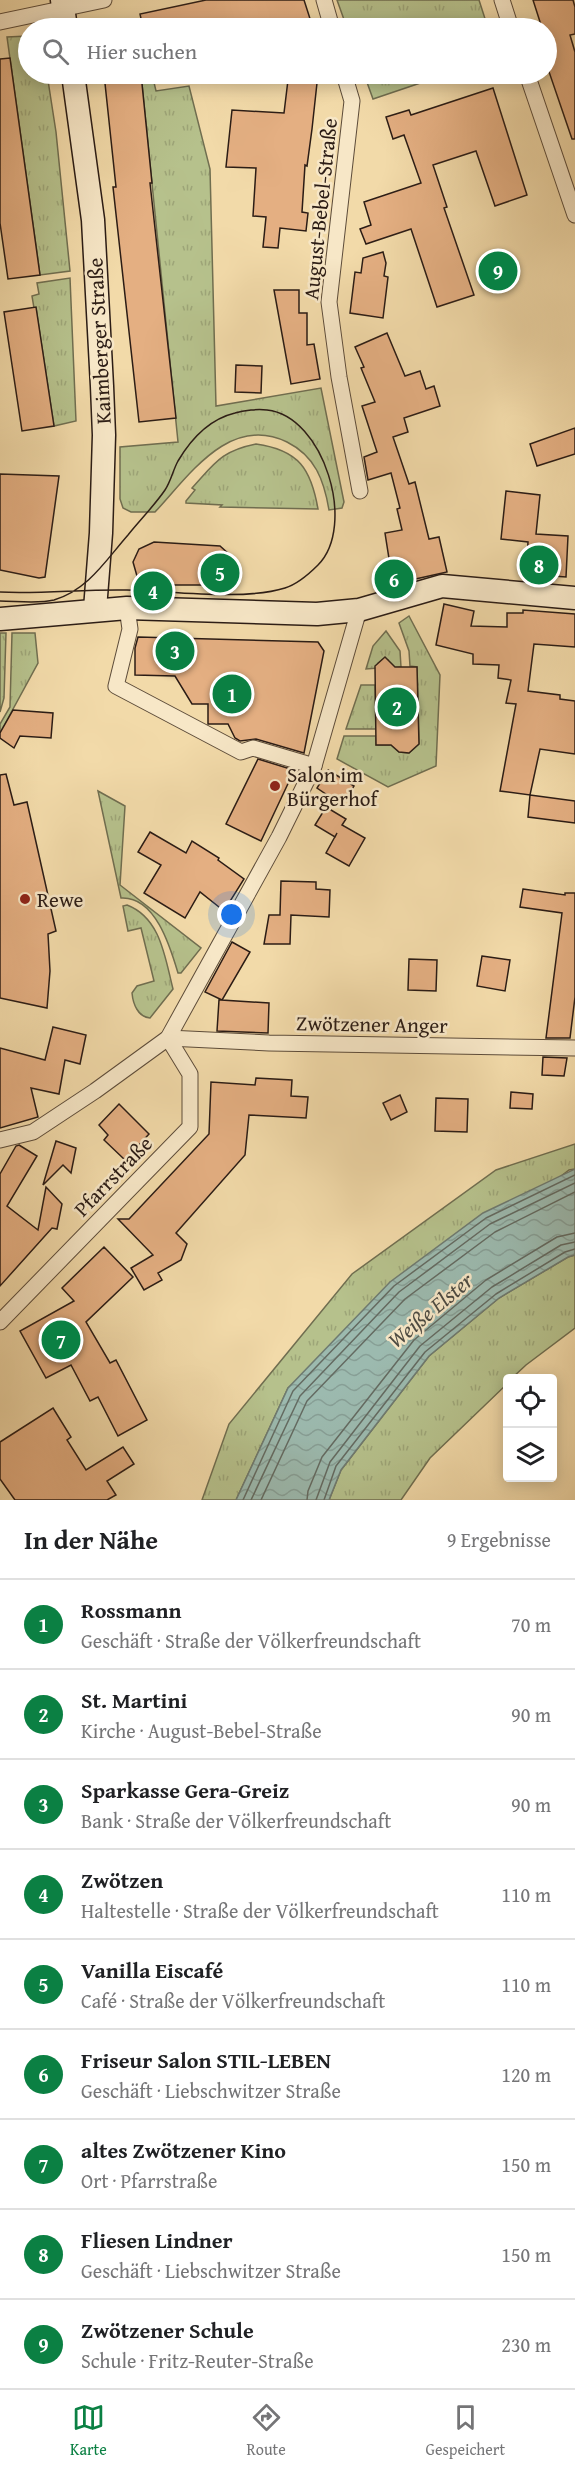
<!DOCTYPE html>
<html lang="de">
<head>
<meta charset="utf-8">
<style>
  body { margin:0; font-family:"Gentium Book Plus",serif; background:#f6f6f6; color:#202124 }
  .controls { position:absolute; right:18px; bottom:18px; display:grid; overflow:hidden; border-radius:6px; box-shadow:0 3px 15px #0003 }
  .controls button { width:54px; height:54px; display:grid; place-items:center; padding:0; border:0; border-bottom:2px solid #e0e0e0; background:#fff; color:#202124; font:30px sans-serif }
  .you { position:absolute; left:232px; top:915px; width:21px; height:21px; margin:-15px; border:4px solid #fff; border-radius:50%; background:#1a73e8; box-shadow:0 0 0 9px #1a73e833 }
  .badge { display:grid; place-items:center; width:39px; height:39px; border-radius:50%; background:#0b8043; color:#fff; font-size:20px; font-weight:700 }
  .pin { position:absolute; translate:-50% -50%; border:3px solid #fff; box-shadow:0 2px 6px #0006 }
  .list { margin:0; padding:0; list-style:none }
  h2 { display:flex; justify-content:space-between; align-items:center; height:78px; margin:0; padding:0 24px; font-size:26px }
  h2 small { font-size:20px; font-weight:400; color:#757577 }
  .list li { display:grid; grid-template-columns:39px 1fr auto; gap:18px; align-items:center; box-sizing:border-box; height:90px; padding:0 24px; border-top:2px solid #e0e0e0 }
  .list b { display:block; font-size:22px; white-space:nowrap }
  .list p { margin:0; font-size:20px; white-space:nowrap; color:#757577 }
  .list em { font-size:20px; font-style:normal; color:#757577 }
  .icon { flex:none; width:33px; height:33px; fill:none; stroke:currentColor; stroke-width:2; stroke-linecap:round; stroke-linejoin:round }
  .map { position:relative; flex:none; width:575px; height:1500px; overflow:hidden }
  .search { position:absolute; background:#fff; box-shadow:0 3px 15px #0003; left:18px; right:18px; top:18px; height:66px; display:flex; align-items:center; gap:15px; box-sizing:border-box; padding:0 21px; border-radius:33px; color:#757577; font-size:22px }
  .sheet { height:888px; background:#fff }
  nav { display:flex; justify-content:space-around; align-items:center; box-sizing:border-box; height:84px; border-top:2px solid #e0e0e0; background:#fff; font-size:16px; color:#757577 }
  nav a { display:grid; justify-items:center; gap:3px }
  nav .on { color:#0b8043 }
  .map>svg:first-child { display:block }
  .grass { fill:url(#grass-tufts); stroke:#706e50; stroke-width:1.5 }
  .water { fill:url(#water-waves); stroke:#6f7b71; stroke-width:1.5 }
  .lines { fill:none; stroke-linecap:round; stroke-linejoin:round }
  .shore { stroke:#646b62; stroke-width:1.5 }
  .building { fill:#e4af82; stroke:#2b1c15; stroke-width:1.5 }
  .street-casing { stroke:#5d4c3a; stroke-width:17 }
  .secondary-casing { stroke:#2b1c15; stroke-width:25 }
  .street { stroke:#f7e7c7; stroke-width:15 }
  .secondary { stroke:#f7e7c7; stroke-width:22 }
  .tram { stroke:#2b1c15; stroke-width:1.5 }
  .poi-dot { fill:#8f2418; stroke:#f7e7c7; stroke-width:2 }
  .labels { text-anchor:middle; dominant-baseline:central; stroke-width:5; stroke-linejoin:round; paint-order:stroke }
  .street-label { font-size:21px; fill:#2b1c15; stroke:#f7e7c7 }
  .poi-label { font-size:21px; fill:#2b1c15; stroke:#f7e7c7; text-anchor:start }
  .water-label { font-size:22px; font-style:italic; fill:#4d4b43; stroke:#f7e7c7 }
</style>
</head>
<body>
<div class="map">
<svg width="575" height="1500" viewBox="0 0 575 1500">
  <defs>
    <pattern id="grass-tufts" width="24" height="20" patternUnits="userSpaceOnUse" patternTransform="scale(1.5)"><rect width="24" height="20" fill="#b6c18c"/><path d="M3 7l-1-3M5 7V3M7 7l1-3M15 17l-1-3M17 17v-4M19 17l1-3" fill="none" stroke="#9da578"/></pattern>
    <pattern id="water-waves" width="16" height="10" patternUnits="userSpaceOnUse" patternTransform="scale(1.5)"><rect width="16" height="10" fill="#9cbaaf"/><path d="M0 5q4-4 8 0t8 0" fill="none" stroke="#879f96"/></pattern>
  </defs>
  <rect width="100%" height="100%" fill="#f2daa9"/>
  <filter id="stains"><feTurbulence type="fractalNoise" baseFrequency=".00333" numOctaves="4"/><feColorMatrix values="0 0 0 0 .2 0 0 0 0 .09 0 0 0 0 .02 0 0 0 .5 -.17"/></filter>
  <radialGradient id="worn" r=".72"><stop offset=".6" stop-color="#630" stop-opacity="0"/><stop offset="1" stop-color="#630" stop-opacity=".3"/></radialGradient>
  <!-- grass -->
  <g class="grass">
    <polygon points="337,0 479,0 488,28 347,28"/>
    <polygon points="28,36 28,74 47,74 56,132 70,271 40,275 7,37"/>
    <path d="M141,74H152L156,91L189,86L210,169L216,406L321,388L344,502L342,508L329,510C324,480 315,456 287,442C229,414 189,476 155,512H131L123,508L120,499V447L178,442Z"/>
    <polygon points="364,74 447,74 373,99"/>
    <polygon points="70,278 76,421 54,426 36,308 34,308 32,296 39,294 37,283"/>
    <path d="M256,444C299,450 311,469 318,509L220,507L222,505L186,503V501L195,490L192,488C215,463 221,451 256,444Z"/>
    <polygon points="409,616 440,675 436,766 388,787 337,759 344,736 376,736 376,745 391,745 399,752 409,753 419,744 417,667 410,666 409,651 399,623"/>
    <polygon points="386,631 400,651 401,667 391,668 388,660 382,660 378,663 378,668 366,669 373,646"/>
    <polygon points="0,633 6,633 4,698 0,712"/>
    <polygon points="12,633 35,633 38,663 0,733 0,724 10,707"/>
    <polygon points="361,685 375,685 376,729 346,729"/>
    <path d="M98,791L125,806L120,885L201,948L181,973H178C170,946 155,896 121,898Z"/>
    <path d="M127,905C161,918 165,958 173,989L150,1018C138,1017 133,1004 132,993L137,986L154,981L141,928L128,931L123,906Z"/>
    <polygon points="575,1144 575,1169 569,1170 288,1388 236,1500 202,1500 229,1424 352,1274 496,1170"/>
    <polygon points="575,1255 575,1328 526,1365 512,1378 508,1378 507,1384 430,1458 401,1500 329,1500 341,1470 429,1356 499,1298 568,1257"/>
  </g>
  <!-- water -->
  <polygon class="water" points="575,1169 575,1255 568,1257 499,1298 429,1356 341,1470 329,1500 236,1500 288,1388 390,1282 483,1213"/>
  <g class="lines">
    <!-- shore -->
    <g class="shore">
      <polyline points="243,1500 293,1391 394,1286 486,1218 575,1175"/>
      <polyline points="251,1500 300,1396 399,1292 490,1224 575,1183"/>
      <polyline points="261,1500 307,1401 405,1299 495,1232 575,1192"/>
      <polyline points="307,1500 308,1491 322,1457 414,1340 486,1280 557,1237 575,1233"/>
      <polyline points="316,1500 330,1462 420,1346 492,1287 561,1245 575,1242"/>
      <polyline points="324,1500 336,1466 425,1352 496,1294 565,1252 575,1249"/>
    </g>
  </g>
  <!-- building -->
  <g class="building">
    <polygon points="206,0 304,0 313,28 143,28 140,14"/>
    <polygon points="533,0 573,0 575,7 575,34 570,35 575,52 575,139 572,139 546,63 546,28 542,28"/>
    <polygon points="10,58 40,275 8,279 0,223 0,59"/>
    <polygon points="104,74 141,74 152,183 150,183 176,418 139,422 113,187 116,187"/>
    <polygon points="288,80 317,83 312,129 307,166 305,165 302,212 308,213 306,231 280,228 278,248 263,247 266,217 253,216 256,168 226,167 232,110 284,113"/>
    <polygon points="493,88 527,195 495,206 476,151 433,165 447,207 444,208 474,295 437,307 411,229 366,244 360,229 371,225 364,202 421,183 404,135 393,139 386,117 409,110 411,115"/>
    <polygon points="383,252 386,263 384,276 388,277 383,318 350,313 355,272 361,273 363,258"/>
    <polygon points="274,290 299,290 299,313 307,313 307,345 314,344 320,379 291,384"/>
    <polygon points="36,307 54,426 22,431 4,312"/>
    <polygon points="387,333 405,376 420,371 426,389 434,386 440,406 404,418 408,432 393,437 409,484 415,482 429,539 439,537 447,572 393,584 385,533 402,530 397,509 400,508 391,473 368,480 364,457 377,452 362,406 375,402 361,368 364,367 355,347"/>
    <polygon points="236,365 262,366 261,393 235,392"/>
    <polygon points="575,428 575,454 537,466 530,444"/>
    <polygon points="0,474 59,476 45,577 39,578 0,570"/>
    <polygon points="506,491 540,495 536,534 568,536 566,577 526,574 528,542 501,539"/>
    <polygon points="154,542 220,546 229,554 231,572 225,582 219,585 152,585 137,576 133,562 139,549"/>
    <polygon points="444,604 474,611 471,626 507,627 507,613 523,613 523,610 575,614 575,647 534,644 528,691 560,695 560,699 575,701 575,754 540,749 530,795 500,791 516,704 506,703 511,680 498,678 499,665 473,664 473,654 436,645"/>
    <polygon points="138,637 318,642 324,651 304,753 256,739 240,741 235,738 228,724 208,724 208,704 192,704 175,676 135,675 135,648"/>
    <polygon points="385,657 395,667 417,667 419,744 409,753 399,752 391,745 376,745 375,666"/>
    <polygon points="13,710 53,713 51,738 20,736 14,748 0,738 0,733"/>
    <polygon points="258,759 300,772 298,776 293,773 261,841 226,824"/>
    <polygon points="328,770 354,786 342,805 317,788"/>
    <polygon points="6,774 14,805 27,802 56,931 48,934 50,971 47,1008 0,998 0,775"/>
    <polygon points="530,795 575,801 575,823 528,817"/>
    <polygon points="326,807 346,819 342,825 365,838 349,866 326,853 337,833 335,837 315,825"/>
    <polygon points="150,832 186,853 192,841 219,858 218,860 244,879 224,911 200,892 185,918 144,893 161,865 138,852"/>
    <polygon points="281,881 316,882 316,889 330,890 329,917 291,915 290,944 264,944 269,915 280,915"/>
    <polygon points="523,889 565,895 565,893 575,893 575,997 570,1038 546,1038 562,913 520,907"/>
    <polygon points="232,942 250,952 222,1000 269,1003 268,1033 217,1031 219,1000 222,1000 205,992"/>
    <polygon points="482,956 510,960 505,991 477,986"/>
    <polygon points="409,959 437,960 436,991 408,990"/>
    <polygon points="53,1027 86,1035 80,1064 65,1060 59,1094 31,1088 38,1117 0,1128 0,1048 45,1060"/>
    <polygon points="543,1057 567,1058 564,1076 542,1075"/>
    <polygon points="256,1078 292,1080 291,1096 308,1097 306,1118 249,1115 245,1155 176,1233 187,1244 181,1260 158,1273 162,1280 144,1290 131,1268 153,1255 118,1219 129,1219 209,1134 211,1082 255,1085"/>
    <polygon points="511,1092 533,1094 532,1109 510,1108"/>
    <polygon points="400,1095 407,1112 391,1120 383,1103"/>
    <polygon points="436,1098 468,1099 467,1132 435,1131"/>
    <polygon points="119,1104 149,1134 125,1160 104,1140 108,1135 99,1125"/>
    <polygon points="56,1141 76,1148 71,1173 63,1165 43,1185"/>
    <polygon points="19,1145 37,1156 7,1206 38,1230 46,1187 62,1204 57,1229 52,1228 0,1286 0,1174 16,1146"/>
    <polygon points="104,1247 133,1277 86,1322 110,1363 116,1360 147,1420 118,1436 98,1397 90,1401 71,1365 46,1378 20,1331 74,1301 62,1288"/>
    <polygon points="53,1408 71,1437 67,1440 86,1470 123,1447 134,1464 107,1481 116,1495 107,1500 15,1500 0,1479 0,1442"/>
  </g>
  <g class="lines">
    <defs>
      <g id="street">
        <polyline points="324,0 332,28"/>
        <polyline points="502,0 511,28"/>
        <polyline points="0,22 104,0"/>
        <polyline points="344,74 352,101 329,302 339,377 360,491"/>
        <polyline points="527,74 575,215"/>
        <polyline points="127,608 130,629 116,686 241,752 253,748 314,766"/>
        <polyline points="168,1038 269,1043 575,1048"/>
        <polyline points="0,1140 33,1132 95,1091 168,1038 279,837 314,766 359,610"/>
        <polyline points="0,1322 190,1127 190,1074 168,1038"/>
      </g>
      <g id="secondary">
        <polyline points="62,0 66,28"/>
        <polyline points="73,74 93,220 102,386 104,435 101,533 95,609"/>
        <polyline points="0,619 127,608 317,614 359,610 442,586 575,598"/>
      </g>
    </defs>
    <!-- street casing -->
    <use href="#street" class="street-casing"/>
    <!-- secondary casing -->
    <use href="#secondary" class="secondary-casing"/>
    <!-- street -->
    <use href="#street" class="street"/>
    <!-- secondary -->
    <use href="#secondary" class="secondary"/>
    <!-- tram -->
    <path class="tram" d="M0,592C42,594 84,589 127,590C171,591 244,601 285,588C298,584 308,575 318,565C357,526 324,416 267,410C258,409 244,410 235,413C210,419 191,439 178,461C173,470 171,481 165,490C154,506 140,520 128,535C106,560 88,590 54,600C38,604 16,601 0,601"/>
  </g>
  <!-- markers -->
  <g class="poi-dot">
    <circle cx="275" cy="786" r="6"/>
    <circle cx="25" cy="899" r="6"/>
  </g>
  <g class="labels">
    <!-- street labels -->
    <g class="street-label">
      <text transform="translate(320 209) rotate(-84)">August-Bebel-Straße</text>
      <text transform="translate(99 341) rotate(-93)">Kaimberger Straße</text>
      <text transform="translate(372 1024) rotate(1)">Zwötzener Anger</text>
      <text transform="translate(113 1176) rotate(-46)">Pfarrstraße</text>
    </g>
    <!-- poi labels -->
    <g class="poi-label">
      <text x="287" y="774">Salon im<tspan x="287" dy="24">Bürgerhof</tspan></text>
      <text x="37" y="899">Rewe</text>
    </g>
    <!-- water labels -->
    <g class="water-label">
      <text transform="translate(430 1310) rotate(-40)">Weiße Elster</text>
    </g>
  </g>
  <rect width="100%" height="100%" filter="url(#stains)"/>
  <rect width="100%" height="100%" fill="url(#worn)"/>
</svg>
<div class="controls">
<button><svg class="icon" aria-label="locate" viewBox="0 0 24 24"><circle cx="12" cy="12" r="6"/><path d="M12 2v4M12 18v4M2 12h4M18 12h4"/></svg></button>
<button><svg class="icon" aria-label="layers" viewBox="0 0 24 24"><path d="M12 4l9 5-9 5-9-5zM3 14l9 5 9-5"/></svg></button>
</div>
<div class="you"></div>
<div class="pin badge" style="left:232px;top:694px">1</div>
<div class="pin badge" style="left:397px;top:707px">2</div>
<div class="pin badge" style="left:175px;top:651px">3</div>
<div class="pin badge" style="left:153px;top:591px">4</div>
<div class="pin badge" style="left:220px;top:573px">5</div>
<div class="pin badge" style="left:394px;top:579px">6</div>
<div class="pin badge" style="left:61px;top:1340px">7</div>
<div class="pin badge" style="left:539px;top:565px">8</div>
<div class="pin badge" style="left:498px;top:271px">9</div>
<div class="search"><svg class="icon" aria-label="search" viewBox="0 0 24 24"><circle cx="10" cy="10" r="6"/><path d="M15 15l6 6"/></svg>Hier suchen</div>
</div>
<section class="sheet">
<h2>In der Nähe<small>9 Ergebnisse</small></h2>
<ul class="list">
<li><span class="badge">1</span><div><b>Rossmann</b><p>Geschäft · Straße der Völkerfreundschaft</p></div><em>70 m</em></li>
<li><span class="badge">2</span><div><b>St. Martini</b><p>Kirche · August-Bebel-Straße</p></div><em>90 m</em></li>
<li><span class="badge">3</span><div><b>Sparkasse Gera-Greiz</b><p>Bank · Straße der Völkerfreundschaft</p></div><em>90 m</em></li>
<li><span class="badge">4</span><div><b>Zwötzen</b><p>Haltestelle · Straße der Völkerfreundschaft</p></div><em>110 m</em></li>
<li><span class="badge">5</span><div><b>Vanilla Eiscafé</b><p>Café · Straße der Völkerfreundschaft</p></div><em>110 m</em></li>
<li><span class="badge">6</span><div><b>Friseur Salon STIL-LEBEN</b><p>Geschäft · Liebschwitzer Straße</p></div><em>120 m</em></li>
<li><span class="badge">7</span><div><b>altes Zwötzener Kino</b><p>Ort · Pfarrstraße</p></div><em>150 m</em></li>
<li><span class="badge">8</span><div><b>Fliesen Lindner</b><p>Geschäft · Liebschwitzer Straße</p></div><em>150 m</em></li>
<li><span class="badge">9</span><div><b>Zwötzener Schule</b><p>Schule · Fritz-Reuter-Straße</p></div><em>230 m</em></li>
</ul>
</section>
<nav>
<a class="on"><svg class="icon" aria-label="map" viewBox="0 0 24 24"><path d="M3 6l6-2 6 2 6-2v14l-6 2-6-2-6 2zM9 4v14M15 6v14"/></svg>Karte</a>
<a><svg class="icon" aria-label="directions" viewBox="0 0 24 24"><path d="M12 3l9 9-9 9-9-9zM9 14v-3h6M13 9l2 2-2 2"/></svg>Route</a>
<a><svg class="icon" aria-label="saved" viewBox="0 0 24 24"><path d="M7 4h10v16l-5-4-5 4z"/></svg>Gespeichert</a>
</nav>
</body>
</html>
